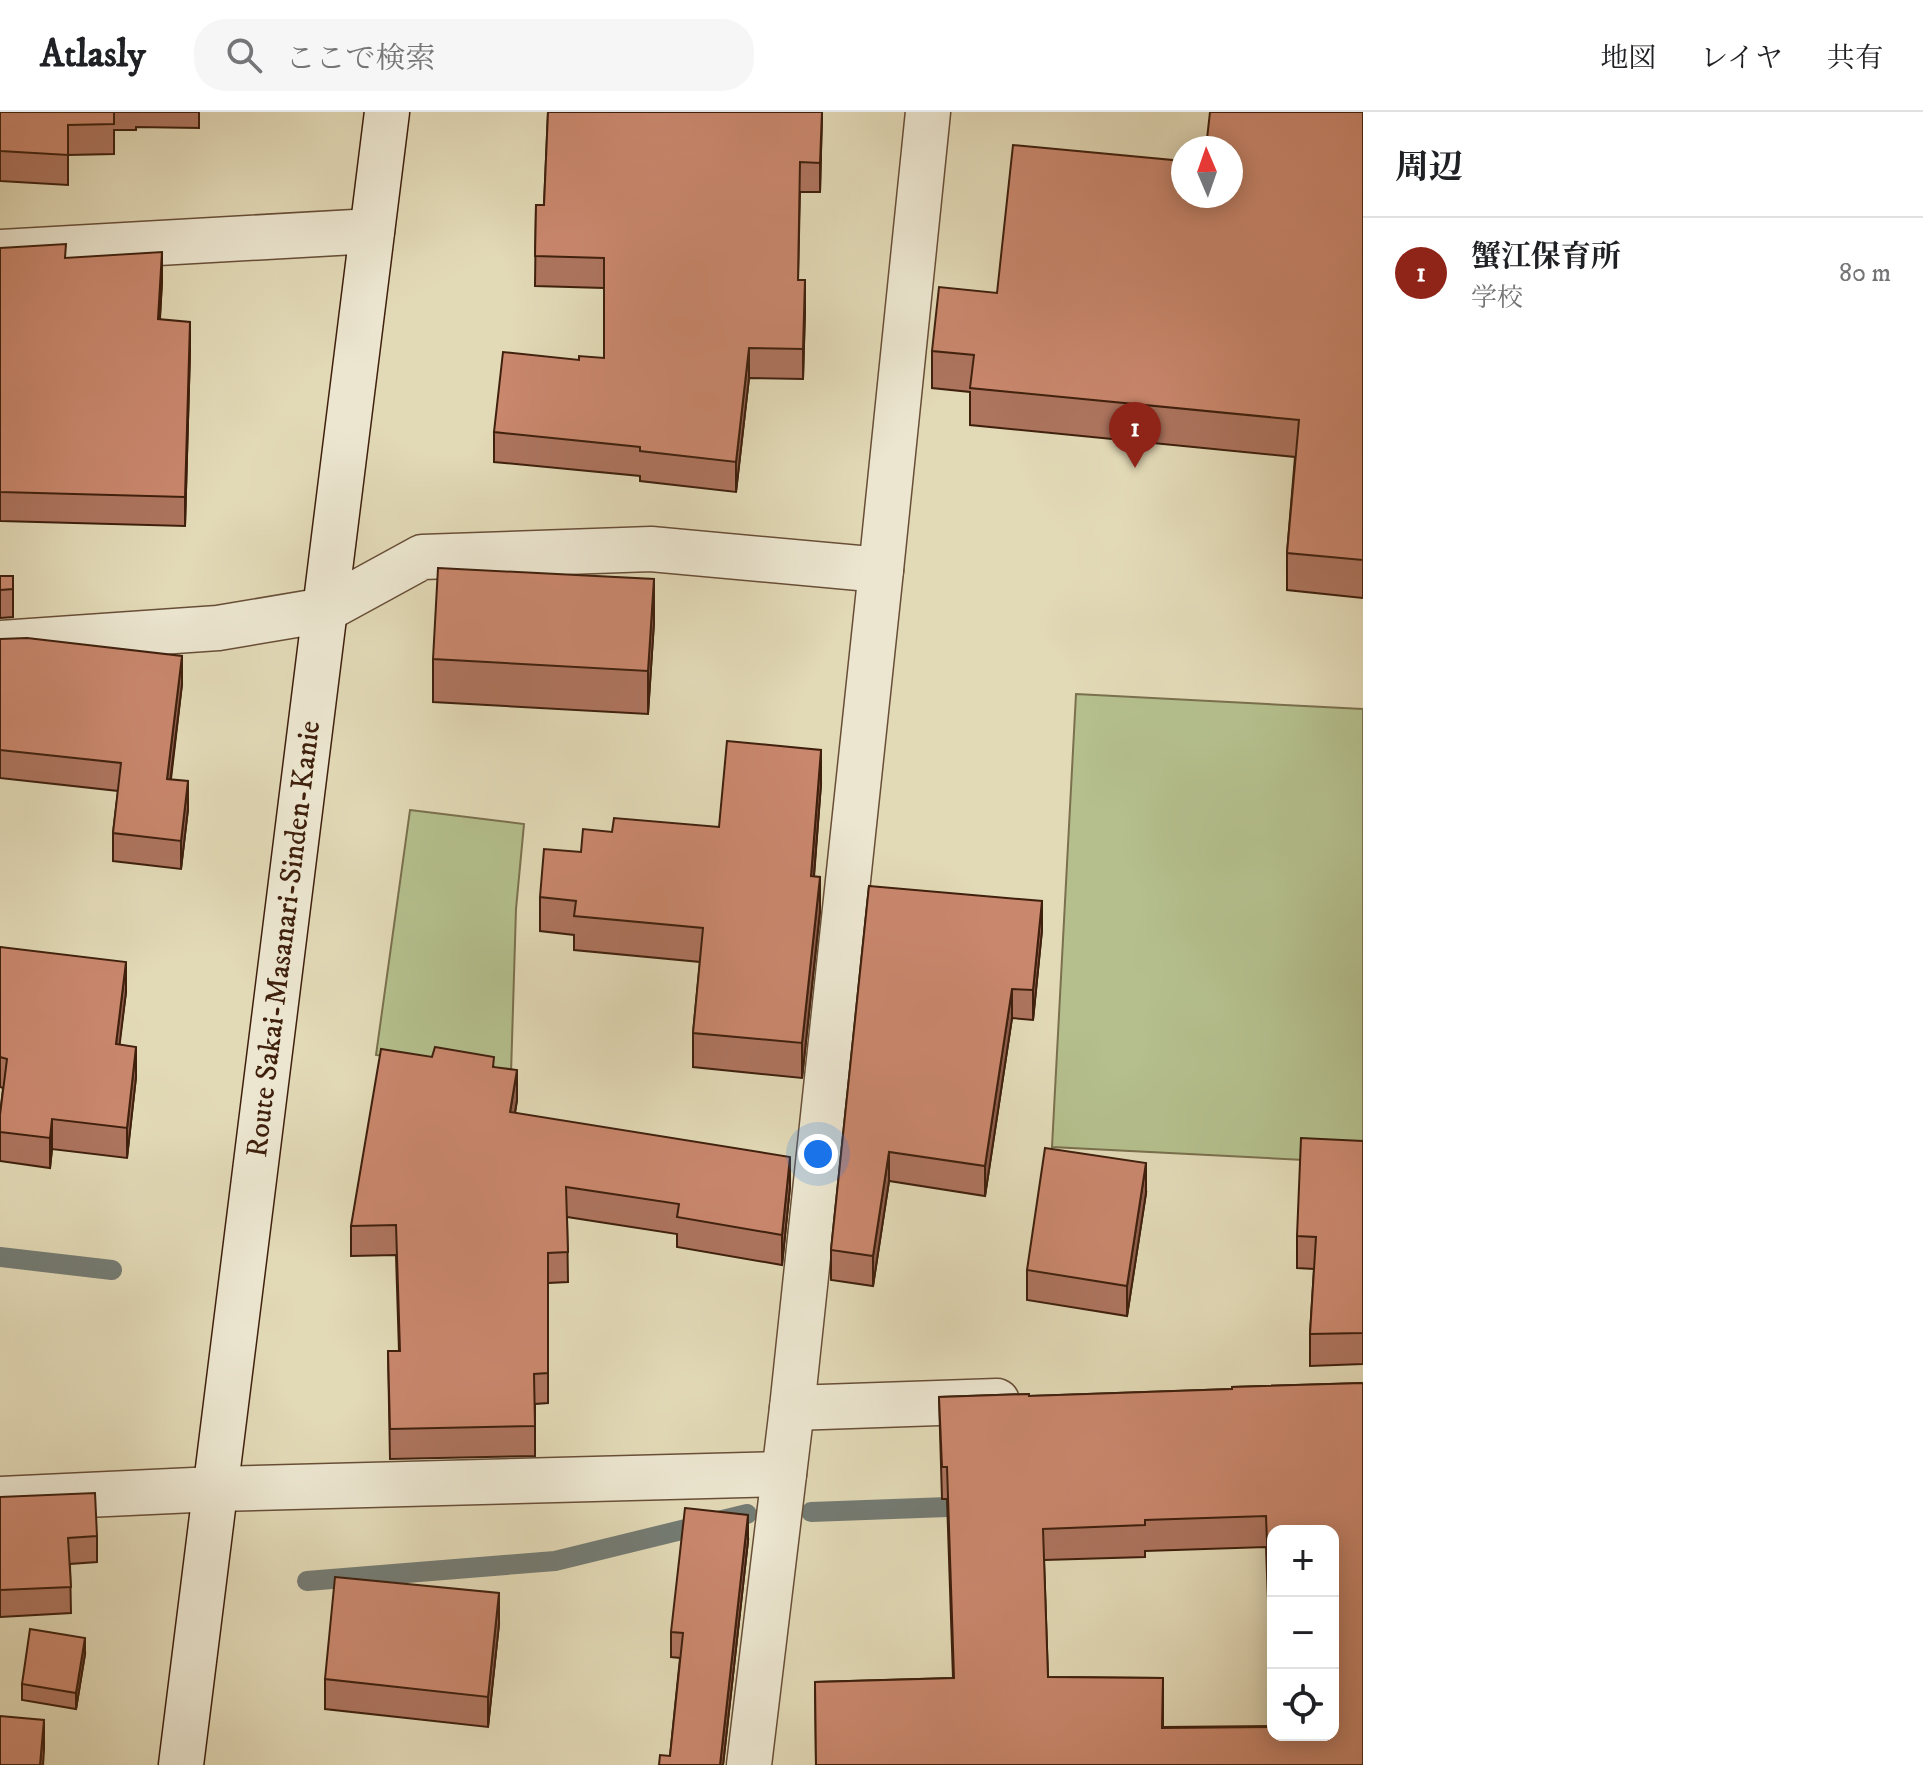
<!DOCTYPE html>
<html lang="ja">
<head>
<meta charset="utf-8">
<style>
  body { margin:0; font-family:"IM FELL DW Pica","Noto Serif JP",serif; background:#f6f6f6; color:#202124 }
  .controls { position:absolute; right:24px; bottom:24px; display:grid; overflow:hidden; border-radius:16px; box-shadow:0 4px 20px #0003 }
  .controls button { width:72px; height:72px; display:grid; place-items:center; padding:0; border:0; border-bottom:2px solid #e0e0e0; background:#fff; color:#202124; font:40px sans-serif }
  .compass { position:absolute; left:1171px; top:24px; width:72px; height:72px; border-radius:50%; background:#fff; box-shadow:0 4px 20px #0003; rotate:358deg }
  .you { position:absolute; left:818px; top:1042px; width:28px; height:28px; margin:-20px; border:6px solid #fff; border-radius:50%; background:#1a73e8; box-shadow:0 0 0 12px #1a73e833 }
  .badge { display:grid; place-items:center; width:52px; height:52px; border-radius:50%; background:#8f2418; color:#fff; font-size:26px; font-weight:700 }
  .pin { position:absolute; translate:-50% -66px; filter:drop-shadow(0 2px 4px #0008) }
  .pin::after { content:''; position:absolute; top:42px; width:28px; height:24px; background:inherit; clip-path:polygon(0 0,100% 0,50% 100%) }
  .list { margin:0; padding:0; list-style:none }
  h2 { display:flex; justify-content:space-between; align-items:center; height:104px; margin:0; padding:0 32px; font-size:34px }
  h2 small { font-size:26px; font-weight:400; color:#757577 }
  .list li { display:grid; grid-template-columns:52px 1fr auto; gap:24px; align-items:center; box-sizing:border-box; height:112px; padding:0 32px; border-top:2px solid #e0e0e0 }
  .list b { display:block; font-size:30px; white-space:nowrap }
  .list p { margin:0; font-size:26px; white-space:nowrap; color:#757577 }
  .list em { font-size:26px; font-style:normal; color:#757577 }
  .icon { flex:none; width:44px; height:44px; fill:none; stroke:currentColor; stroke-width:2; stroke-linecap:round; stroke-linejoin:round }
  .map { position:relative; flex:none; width:1363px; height:1653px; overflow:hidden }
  header { display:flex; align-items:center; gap:48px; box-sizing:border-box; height:112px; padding:0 40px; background:#fff; border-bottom:2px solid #e0e0e0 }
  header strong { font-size:38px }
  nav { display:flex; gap:44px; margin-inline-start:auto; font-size:28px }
  .search { width:560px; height:72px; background:#f6f6f6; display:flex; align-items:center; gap:20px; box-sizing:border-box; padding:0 28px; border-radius:32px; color:#757577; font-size:30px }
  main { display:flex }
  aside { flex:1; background:#fff }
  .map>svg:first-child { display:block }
  .green { fill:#b4bf8d; stroke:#7a704d; stroke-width:2 }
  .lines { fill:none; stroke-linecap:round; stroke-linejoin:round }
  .stream { stroke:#747b73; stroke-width:20 }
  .minor-casing { stroke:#684e37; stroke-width:47 }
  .secondary-casing { stroke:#3f200d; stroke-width:47 }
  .minor { stroke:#ece6d0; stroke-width:44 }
  .secondary { stroke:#ece6d0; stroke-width:44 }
  .wall { fill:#ad745e; stroke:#3f200d; stroke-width:2; fill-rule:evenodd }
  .shaded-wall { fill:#8d5e4c; stroke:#3f200d; stroke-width:2 }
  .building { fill:#c9876d; stroke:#3f200d; stroke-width:2; fill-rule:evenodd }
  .labels { text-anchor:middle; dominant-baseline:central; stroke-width:6; stroke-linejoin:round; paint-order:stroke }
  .street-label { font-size:30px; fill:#3f200d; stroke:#ece6d0 }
</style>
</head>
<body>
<header>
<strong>Atlasly</strong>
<div class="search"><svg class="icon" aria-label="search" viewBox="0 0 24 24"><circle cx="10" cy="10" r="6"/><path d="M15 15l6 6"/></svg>ここで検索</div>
<nav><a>地図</a><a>レイヤ</a><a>共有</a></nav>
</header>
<main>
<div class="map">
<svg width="1363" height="1653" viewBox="0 0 1363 1653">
  <rect width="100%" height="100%" fill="#e2d9b6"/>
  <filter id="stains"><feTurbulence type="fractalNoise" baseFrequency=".0025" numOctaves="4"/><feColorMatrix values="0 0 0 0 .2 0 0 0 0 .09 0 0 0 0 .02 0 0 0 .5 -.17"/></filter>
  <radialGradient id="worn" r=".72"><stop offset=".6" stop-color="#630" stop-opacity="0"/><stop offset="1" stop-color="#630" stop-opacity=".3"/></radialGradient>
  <!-- green -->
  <g class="green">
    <polygon points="1076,582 1363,597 1363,1051 1052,1035"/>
    <polygon points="410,698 524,712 516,797 511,962 376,943"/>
  </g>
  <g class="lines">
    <!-- stream -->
    <g class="stream">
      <polyline points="0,1145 112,1158"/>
      <polyline points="811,1400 975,1394"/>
      <polyline points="307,1469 555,1449 747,1402"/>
    </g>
    <defs>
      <g id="minor">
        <polyline points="0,140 372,119"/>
        <polyline points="0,531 218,516 325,498 422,445 651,437 881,458"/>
        <polyline points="792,1296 997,1289"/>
        <polyline points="0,1387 215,1377 784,1362"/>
        <polyline points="749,1653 792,1296 881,458 928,0"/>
      </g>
      <polyline id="secondary" points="181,1653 387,0"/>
    </defs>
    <!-- minor casing -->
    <use href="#minor" class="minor-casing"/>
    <!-- secondary casing -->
    <use href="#secondary" class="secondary-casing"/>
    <!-- minor -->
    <use href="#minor" class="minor"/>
    <!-- secondary -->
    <use href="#secondary" class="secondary"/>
  </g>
  <!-- wall -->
  <g class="wall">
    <polygon points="0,0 199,0 199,16 136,15 136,18 114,18 114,42 68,43 68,73 0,69"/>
    <polygon points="548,0 822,0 820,80 800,80 798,168 805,198 803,267 749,266 736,380 640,369 640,364 494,350 494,320 579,248 604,246 604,176 535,174 536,93 544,93"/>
    <polygon points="1363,0 1363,486 1287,478 1287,441 1295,345 970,313 970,280 932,276 932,239 997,181 1183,84"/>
    <polygon points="0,136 66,146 162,169 160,207 190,239 185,414 0,409"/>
    <polygon points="0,464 13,464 13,505 0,506"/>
    <polygon points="654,510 648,602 433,590 433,547"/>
    <polygon points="0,527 182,572 171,667 188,697 181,757 113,749 113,721 118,679 0,666"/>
    <polygon points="821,672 814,765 820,799 802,966 693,955 693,921 700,850 574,838 574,823 540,819 540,785 612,720 719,715"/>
    <polygon points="869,774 1042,818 1033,908 1012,906 985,1084 889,1069 873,1174 831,1168 831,1138"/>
    <polygon points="0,835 126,880 119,933 136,965 127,1046 52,1037 50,1056 0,1049 0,1003 3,976 0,975"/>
    <polygon points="494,955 517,988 515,1001 790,1075 782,1153 677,1135 677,1122 567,1105 568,1170 548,1171 548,1291 535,1292 535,1344 390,1347 388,1239 399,1239 396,1143 351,1144 351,1114"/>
    <polygon points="1363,1029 1363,1252 1310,1254 1310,1222 1314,1157 1297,1156 1297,1124"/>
    <polygon points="1146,1081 1127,1204 1027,1188 1027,1158"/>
    <path d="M1363,1271V1653H816L815,1570L953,1566L947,1387H942L939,1285L1029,1282V1284L1232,1277V1275ZM1273,1419H1333V1623H1273V1614L1163,1615V1566L1048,1565L1044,1448L1145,1445V1439L1266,1435L1270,1542H1273Z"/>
    <polygon points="0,1385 97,1424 97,1450 70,1452 71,1501 0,1505"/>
    <polygon points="748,1429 723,1653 659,1653 670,1644 680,1546 671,1545 671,1520"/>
    <polygon points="499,1512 488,1615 325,1597 325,1567"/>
    <polygon points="85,1542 76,1597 22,1588 22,1572"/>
  </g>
  <!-- shaded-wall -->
  <g class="shaded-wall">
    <polygon points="822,0 820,80 820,51"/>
    <polygon points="162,140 162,169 158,236 158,207"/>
    <polygon points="805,168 805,198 803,267 803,237"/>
    <polygon points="190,210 190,239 185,414 185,385"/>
    <polygon points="749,236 749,266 736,380 736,350"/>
    <polygon points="654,467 654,510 648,602 648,559"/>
    <polygon points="182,544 182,572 167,695 167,667"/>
    <polygon points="821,638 821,672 811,799 811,764"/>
    <polygon points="188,669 188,697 181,757 181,729"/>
    <polygon points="820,765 820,799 802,966 802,931"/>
    <polygon points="1042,789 1042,818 1033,908 1033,878"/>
    <polygon points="126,850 126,880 116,962 116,932"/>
    <polygon points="1012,877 1012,906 985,1084 985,1054"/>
    <polygon points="136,935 136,965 127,1046 127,1016"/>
    <polygon points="517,958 517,988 510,1030 510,1000"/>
    <polygon points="52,1007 52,1037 50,1056 50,1026"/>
    <polygon points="889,1040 889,1069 873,1174 873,1144"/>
    <polygon points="790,1045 790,1075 782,1153 782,1123"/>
    <polygon points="1146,1051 1146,1081 1127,1204 1127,1174"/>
    <polygon points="748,1403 748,1429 723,1653 720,1653"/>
    <polygon points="499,1481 499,1512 488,1615 488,1585"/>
    <polygon points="85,1526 85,1542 76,1597 76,1581"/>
    <polygon points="44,1608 44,1638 43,1653 40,1653"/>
  </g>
  <!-- building -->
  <g class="building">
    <polygon points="0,0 114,0 114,12 68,13 68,43 0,39"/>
    <polygon points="548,0 822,0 820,51 800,50 798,168 805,168 803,237 749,236 736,350 640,339 640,335 494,320 503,240 579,248 579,244 604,246 604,146 535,144 536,93 544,93"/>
    <polygon points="1210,0 1363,0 1363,448 1287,441 1299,308 970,276 974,243 932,239 939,175 997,181 1013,33 1183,49 1183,84 1231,84 1231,36 1206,36"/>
    <polygon points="66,132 65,146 162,140 158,207 190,210 185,385 0,380 0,136"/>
    <polygon points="438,456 654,467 648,559 433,547"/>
    <polygon points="0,464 13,464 13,477 0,478"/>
    <polygon points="27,526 182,544 167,667 188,669 181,729 113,721 121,651 0,638 0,527"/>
    <polygon points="727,629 821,638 811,764 820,765 802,931 693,921 703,816 574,804 576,789 540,785 544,737 581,740 583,717 612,720 614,706 719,715"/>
    <polygon points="869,774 1042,789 1033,878 1012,877 985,1054 889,1040 873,1144 831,1138"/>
    <polygon points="0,835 126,850 116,932 136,935 127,1016 52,1007 50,1026 0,1020 0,1003 7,947 0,945"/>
    <polygon points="435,935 494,945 493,955 517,958 510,1000 790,1045 782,1123 677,1105 679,1092 566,1075 568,1140 548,1141 548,1261 534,1262 535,1314 390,1317 388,1239 400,1239 396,1113 351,1114 381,937 432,945"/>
    <polygon points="1301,1026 1363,1029 1363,1221 1310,1222 1316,1125 1297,1124"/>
    <polygon points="1045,1036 1146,1051 1127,1174 1027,1158"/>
    <path d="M1363,1271V1653H816L815,1570L954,1566L947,1355H942L939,1285L1029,1282V1284L1232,1277V1275ZM1266,1404L1270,1511H1273V1419H1333V1623H1273V1615L1162,1616L1163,1566L1048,1565L1043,1417L1145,1413V1408Z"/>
    <polygon points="95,1381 97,1424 68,1426 71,1475 0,1478 0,1385"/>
    <polygon points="685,1396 748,1403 720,1653 659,1653 660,1643 670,1644 683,1521 671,1520"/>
    <polygon points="335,1465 499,1481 488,1585 325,1567"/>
    <polygon points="30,1517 85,1526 76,1581 22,1572"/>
    <polygon points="0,1604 44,1608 40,1653 0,1653"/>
  </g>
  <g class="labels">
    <!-- street labels -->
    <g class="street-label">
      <text transform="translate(284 827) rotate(-83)">Route Sakai-Masanari-Sinden-Kanie</text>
    </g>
  </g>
  <rect width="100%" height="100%" filter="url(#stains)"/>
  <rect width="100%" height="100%" fill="url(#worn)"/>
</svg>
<div class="controls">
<button>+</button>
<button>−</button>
<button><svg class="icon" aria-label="locate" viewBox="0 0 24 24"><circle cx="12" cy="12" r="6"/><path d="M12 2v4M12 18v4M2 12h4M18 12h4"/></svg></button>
</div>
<svg class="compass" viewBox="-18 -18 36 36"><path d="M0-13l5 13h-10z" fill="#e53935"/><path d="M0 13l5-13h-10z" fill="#757577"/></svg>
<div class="you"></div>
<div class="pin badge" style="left:1135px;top:356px">1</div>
</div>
<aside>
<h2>周辺<small></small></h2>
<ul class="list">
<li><span class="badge">1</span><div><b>蟹江保育所</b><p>学校</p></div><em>80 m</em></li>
</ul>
</aside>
</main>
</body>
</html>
